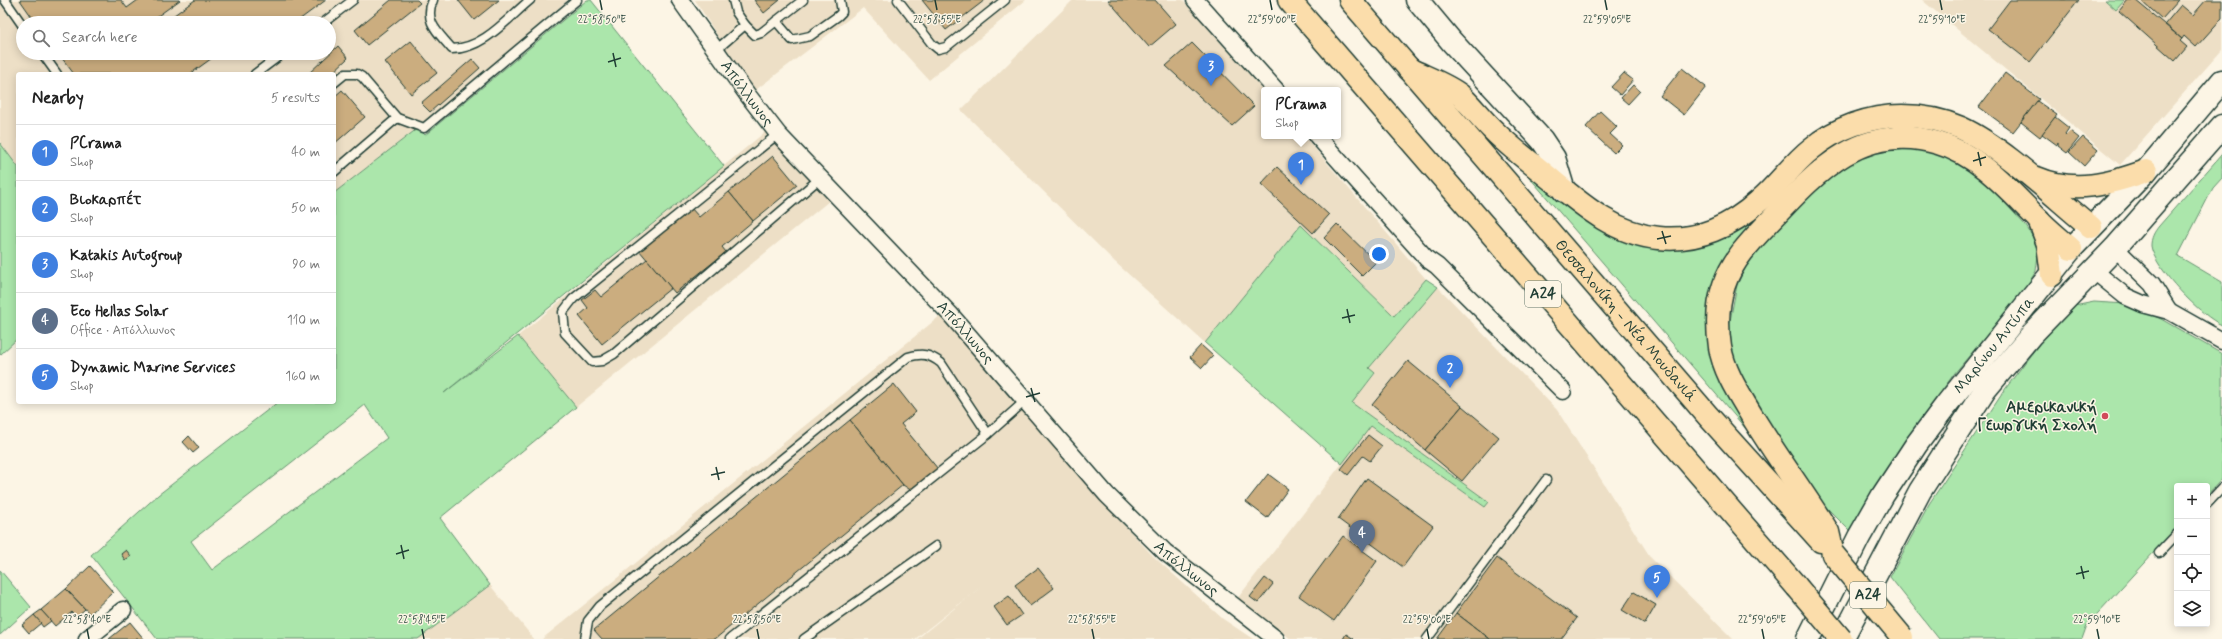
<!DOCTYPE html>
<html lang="en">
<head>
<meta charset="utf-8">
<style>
  body { margin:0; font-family:Mynerve,sans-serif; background:#f2f2f2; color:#222 }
  .controls { position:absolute; right:12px; bottom:12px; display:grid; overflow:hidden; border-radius:4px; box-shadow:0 2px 10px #0003 }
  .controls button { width:36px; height:36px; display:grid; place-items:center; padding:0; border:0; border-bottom:1px solid #e0e0e0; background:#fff; color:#222; font:20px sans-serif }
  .you { position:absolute; left:1379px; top:254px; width:14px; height:14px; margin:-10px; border:3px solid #fff; border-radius:50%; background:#1a73e8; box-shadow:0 0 0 6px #1a73e833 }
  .badge { display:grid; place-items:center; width:26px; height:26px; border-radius:50%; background:#ea580c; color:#fff; font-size:13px; font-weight:700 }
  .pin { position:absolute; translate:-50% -33px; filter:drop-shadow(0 1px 2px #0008) }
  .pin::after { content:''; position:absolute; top:21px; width:14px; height:12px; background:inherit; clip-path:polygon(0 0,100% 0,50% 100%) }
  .popup { position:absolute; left:1261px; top:87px; width:80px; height:52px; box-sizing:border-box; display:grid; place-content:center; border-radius:4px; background:#fff; filter:drop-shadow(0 1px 3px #0005); font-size:13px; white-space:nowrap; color:#767676 }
  .popup b { font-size:15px; color:#222 }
  .popup::after { content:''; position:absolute; left:50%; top:100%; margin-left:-8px; border:8px solid transparent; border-top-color:#fff }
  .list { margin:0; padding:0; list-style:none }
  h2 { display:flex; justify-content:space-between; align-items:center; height:52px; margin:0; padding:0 16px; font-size:17px }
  h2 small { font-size:13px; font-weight:400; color:#767676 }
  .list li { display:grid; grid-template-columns:26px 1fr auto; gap:12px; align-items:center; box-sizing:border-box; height:56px; padding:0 16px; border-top:1px solid #e0e0e0 }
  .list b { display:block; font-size:15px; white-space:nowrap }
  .list p { margin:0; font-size:13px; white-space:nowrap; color:#767676 }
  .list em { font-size:13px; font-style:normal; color:#767676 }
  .icon { flex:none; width:22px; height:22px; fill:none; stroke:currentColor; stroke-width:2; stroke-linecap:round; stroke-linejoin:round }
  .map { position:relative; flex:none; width:2222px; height:639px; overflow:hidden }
  .search { position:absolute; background:#fff; box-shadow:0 2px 10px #0003; left:16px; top:16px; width:320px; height:44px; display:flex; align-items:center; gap:10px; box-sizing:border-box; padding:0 14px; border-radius:22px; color:#767676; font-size:15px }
  .panel { position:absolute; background:#fff; box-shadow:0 2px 10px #0003; left:16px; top:72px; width:320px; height:332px; border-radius:4px }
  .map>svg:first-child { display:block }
  .built { fill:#eddfc6; fill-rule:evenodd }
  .green { fill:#abe6ab; stroke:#659270; fill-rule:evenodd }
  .building { fill:#cbad7f; stroke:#1f3d34 }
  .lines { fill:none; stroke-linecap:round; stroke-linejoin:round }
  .lane-casing { stroke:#1f3d34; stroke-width:11 }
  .street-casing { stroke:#1f3d34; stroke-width:19 }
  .secondary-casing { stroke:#1f3d34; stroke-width:25 }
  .highway-casing { stroke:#1f3d34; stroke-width:25 }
  .lane { stroke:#fcf5e5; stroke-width:8 }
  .street { stroke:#fcf5e5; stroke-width:16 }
  .secondary { stroke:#fcf5e5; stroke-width:22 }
  .highway { stroke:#fbddab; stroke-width:22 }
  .highway-bridge-casing { stroke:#1f3d34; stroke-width:25; stroke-linecap:butt }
  .highway-bridge { stroke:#fbddab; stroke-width:22 }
  .ticks { fill:none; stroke:#1f3d34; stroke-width:1.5 }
  .poi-dot { fill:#d1495b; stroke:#fcf5e5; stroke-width:1.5 }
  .labels { text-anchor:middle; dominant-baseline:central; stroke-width:3; stroke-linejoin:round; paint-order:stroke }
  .shield { fill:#fcf5e5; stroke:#617469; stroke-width:1 }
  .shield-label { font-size:15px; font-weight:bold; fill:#1f3d34 }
  .street-label { font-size:16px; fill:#1f3d34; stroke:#fcf5e5 }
  .poi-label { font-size:16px; font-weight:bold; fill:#1f3d34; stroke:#fcf5e5; text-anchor:end }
  .ticks-label { font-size:10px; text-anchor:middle; fill:#1f3d34; stroke:#fcf5e5; stroke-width:3; stroke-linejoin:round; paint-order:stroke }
</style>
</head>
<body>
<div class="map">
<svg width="2222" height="639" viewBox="0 0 2222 639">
  <rect width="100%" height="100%" fill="#fcf5e5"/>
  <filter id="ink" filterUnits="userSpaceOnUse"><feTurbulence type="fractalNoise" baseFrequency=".025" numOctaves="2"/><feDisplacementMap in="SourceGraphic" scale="8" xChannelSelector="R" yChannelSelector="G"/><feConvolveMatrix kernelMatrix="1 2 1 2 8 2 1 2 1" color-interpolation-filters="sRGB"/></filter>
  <g filter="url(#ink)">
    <!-- built -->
    <g class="built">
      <path d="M0,0H568L418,128L334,193V74H18V167L0,143ZM23,23H329V53H23Z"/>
      <polygon points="695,0 1026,0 929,80 863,8 753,92"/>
      <polygon points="1073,0 1183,0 1264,91 1264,136 1304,136 1426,279 1394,316 1301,225 1205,343 1115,262 961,110"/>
      <polygon points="1922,0 2105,0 2116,10 2125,0 2222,0 2222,50 2120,165"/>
      <polygon points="765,132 829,201 576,407 518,336"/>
      <polygon points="1438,287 1557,410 1651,558 1733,639 1291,639 1237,599 1371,426 1485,507 1489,502 1352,403 1375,374 1369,368"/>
      <polygon points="940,316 1097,496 1153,556 1223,619 1253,639 917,639 982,586 915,639 542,639"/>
      <polygon points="490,585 534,639 418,639"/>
    </g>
    <!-- green -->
    <g class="green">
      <path d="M587,0H591L724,166L444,393L518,336L576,407L440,518L490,585L418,639H157L91,555L158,495L278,402H334V193L418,128L425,135ZM365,405L387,438L212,570L191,541Z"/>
      <polygon points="2105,0 2125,0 2116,10"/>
      <polygon points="0,143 18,167 18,338 0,355"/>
      <polygon points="1894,146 1946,154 1985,181 2026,226 2039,247 2036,271 2026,288 1954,374 1910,435 1850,531 1825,506 1800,475 1740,377 1732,352 1729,326 1737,285 1747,264 1760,244 1844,162"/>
      <path d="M2222,154V178L2213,188L2178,256L2222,282V325C2202,317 2154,268 2151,246C2151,238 2154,232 2159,226Z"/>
      <polygon points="1523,170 1584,218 1611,236 1634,245 1660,249 1770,204 1713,311 1753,437"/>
      <polygon points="1301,225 1394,316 1426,279 1438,287 1369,368 1375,373 1352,403 1489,502 1485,507 1371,426 1342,464 1205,343"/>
      <polygon points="2094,302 2126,304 2161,319 2222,354 2222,479 2207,495 2207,486 2177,486 2177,527 2087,625 2082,639 1939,639 1890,577 1929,504 2006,388 2038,345 2074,306"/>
      <polygon points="0,570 31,607 0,635"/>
    </g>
    <!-- building -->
    <g class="building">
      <polygon points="20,0 121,0 127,8 138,0 180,0 148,23 36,23"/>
      <polygon points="195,0 326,0 295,23 163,23"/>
      <polygon points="391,0 417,0 420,3 367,45 355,30"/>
      <polygon points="458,0 499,0 474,20"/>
      <polygon points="754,0 780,0 764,13"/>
      <polygon points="922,0 985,0 946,30"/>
      <polygon points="1108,0 1155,0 1176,24 1149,47"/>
      <polygon points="2010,0 2079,0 2030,62 1988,29"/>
      <polygon points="2128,0 2135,0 2182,39 2180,41 2187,47 2175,61 2119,11"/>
      <polygon points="2141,0 2179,0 2162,19"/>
      <polygon points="2206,0 2222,0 2222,18 2196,47 2184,36 2182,39 2165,24 2181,5 2193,15"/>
      <polygon points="411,41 437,73 411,94 385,62"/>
      <polygon points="1192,43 1254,106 1232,126 1166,66"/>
      <polygon points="338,46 348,58 331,74 308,74"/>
      <polygon points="58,53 219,53 190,74 74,74"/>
      <polygon points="472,59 480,68 430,112 421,103"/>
      <polygon points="1682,68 1706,87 1684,115 1660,96"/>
      <polygon points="1624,73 1633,80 1620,95 1611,87"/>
      <polygon points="2005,73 2039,99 2013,132 1979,107"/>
      <polygon points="1633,85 1640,91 1628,104 1621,98"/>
      <polygon points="342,90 365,117 334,144 334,97"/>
      <polygon points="2037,101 2057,115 2040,137 2021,122"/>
      <polygon points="1600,111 1617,127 1610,134 1622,145 1614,153 1586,127"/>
      <polygon points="2055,117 2069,128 2065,134 2066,135 2070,131 2079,138 2067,153 2058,146 2058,143 2057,145 2042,134"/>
      <polygon points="2083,137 2098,150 2084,166 2069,152"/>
      <polygon points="773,156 797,185 753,221 729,192"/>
      <polygon points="1277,167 1329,215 1313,233 1261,184"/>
      <polygon points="729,192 753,221 722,247 726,252 675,293 639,250 691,208 699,217"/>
      <polygon points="1337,224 1376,262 1362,276 1324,238"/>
      <polygon points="647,259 671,288 602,344 579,316 588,308 582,300 595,290 601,297"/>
      <polygon points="1201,345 1213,356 1202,368 1190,357"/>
      <polygon points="1408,361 1462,406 1425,450 1372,405"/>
      <polygon points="894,384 916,412 901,424 938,469 912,491 903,485 850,420"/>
      <polygon points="1462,406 1499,437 1462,481 1425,450"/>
      <polygon points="850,420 903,485 715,639 602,639 594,630"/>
      <polygon points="1368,435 1382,446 1370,461 1363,456 1348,475 1341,469"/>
      <polygon points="189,436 199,448 193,453 183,442"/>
      <polygon points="1268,474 1288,489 1267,518 1246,502"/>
      <polygon points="1367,478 1433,526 1403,567 1338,519"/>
      <polygon points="1343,536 1377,561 1334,621 1299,596"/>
      <polygon points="126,550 131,556 125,560 121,554"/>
      <polygon points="1497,558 1577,618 1561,639 1490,639 1456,613"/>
      <polygon points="90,566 113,592 90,614 66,589"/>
      <polygon points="1038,568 1054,588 1030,606 1015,585"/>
      <polygon points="1265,578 1273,584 1258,603 1250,597"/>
      <polygon points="66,589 85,609 76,617 72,612 55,626 41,610"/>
      <polygon points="1634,592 1656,605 1645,624 1622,610"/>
      <polygon points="1009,596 1022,615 1007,625 994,607"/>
      <polygon points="41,610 51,621 43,627 34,615"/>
      <polygon points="1456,613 1490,639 1437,639"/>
      <polygon points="34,615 41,623 29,633 22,625"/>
      <polygon points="130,622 144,639 109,639"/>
      <polygon points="1346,634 1354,639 1343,639"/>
    </g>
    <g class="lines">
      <defs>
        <g id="lane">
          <polyline points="5,0 23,26"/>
          <path d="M433,0C423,22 439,33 452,49C483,49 507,19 530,0"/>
          <polyline points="733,0 736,12 745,25"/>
          <polyline points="898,0 932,44 938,49 946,47 1005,0"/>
          <polyline points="776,21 792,40 810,36 838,16 842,12 840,0"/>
          <polyline points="323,23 353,0"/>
          <polyline points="716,50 745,25 755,35 761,33 803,0"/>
          <polyline points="42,53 57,74"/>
          <polyline points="255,74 283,53"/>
          <polyline points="334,83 345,74 357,74 362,77 397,118 424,128 577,0"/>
          <polyline points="778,134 573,299 563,312 565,333 592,362 602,361 614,354 819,179"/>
          <polyline points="334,172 397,118"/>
          <polyline points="2207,504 2222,488"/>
          <polyline points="2159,553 2177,534"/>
          <path d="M585,639L588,621L600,606L908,357C922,353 929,354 941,363L988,434"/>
          <polyline points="730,639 988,434 1025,401"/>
          <polyline points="804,639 936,546"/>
          <polyline points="1427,639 1546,480"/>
        </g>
        <g id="street">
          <path id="s1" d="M680,0L747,94L778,134L950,314L1107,495L1165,552L1276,639"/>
          <polyline points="1195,0 1276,90"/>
          <polyline points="1317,136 1427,259 1437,266 1563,391"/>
          <polyline points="2115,248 2152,284 2169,311"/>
          <polyline points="2093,270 2125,296 2143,304 2169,311 2222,341"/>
          <polyline points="87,639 123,610"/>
        </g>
        <g id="secondary">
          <polyline points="1417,0 1452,42 1542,140 1554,158 1564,191"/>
          <path id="s2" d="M1808,639L1859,537L1883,495L1916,445L1946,405L2071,249L2146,171L2222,81"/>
          <polyline points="1842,639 1920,491 1985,390 2032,334 2115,248 2222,126"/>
        </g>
        <g id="highway">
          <polyline points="1289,0 1797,587"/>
          <path id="s3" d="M1350,0L1708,416L1821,541"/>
          <path d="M1409,69C1425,77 1446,84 1460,95C1472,106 1482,120 1494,131C1510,147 1529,161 1547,176C1581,204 1614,234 1659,238C1697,242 1732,226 1759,201C1778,185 1792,164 1811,149C1836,128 1869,116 1902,116C1921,116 1943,120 1961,128C2004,148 2054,197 2091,227"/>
          <path d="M2037,178C2074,194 2110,184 2146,171"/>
          <polyline points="2039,220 2048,244 2052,275"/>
          <path d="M1833,554L1828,532C1804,493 1776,456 1752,416C1739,394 1724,372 1720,347C1717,327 1717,305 1724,285C1733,258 1753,239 1773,218C1818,170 1864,121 1938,143C1979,155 2007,188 2036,217C2047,229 2060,239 2071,249"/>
        </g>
      </defs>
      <!-- lane casing -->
      <use href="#lane" class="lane-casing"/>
      <!-- street casing -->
      <use href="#street" class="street-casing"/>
      <!-- secondary casing -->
      <use href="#secondary" class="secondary-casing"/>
      <!-- highway casing -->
      <use href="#highway" class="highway-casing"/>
      <!-- lane -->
      <use href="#lane" class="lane"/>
      <!-- street -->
      <use href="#street" class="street"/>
      <!-- secondary -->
      <use href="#secondary" class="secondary"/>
      <!-- highway -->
      <use href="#highway" class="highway"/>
      <defs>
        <g id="highway-bridge">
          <polyline points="1833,554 1902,637"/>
          <polyline points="1797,587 1841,639"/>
        </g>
      </defs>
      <!-- highway-bridge casing -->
      <use href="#highway-bridge" class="highway-bridge-casing"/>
      <!-- highway-bridge -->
      <use href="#highway-bridge" class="highway-bridge"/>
    </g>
  </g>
  <!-- ticks -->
  <path class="ticks" d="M600,0L602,10M935,0L937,10M1270,0L1272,10M1605,0L1607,10M1940,0L1942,10M613,53L616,67M608,62L621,58M1978,152L1981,166M1973,161L1986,157M1662,231L1666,244M1657,239L1671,236M1347,309L1350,323M1342,318L1355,315M1031,388L1035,402M1026,397L1040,393M716,467L719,480M711,475L725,472M401,545L404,559M396,554L409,550M2081,566L2084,579M2076,574L2089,571M87,629L89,639M422,629L424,639M757,629L759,639M1092,629L1094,639M1427,629L1429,639M1762,629L1764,639M2097,629L2099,639"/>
  <!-- markers -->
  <circle class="poi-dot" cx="2105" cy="416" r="4"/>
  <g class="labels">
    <!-- shield labels -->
    <g class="shield">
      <rect x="1525" y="281" width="36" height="26" rx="3"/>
      <rect x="1850" y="582" width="36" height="26" rx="3"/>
    </g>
    <g class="shield-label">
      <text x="1543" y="294">Α24</text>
      <text x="1868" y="595">Α24</text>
    </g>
    <!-- street labels -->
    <g class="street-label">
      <text stroke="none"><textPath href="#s1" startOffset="115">Απόλλωνος</textPath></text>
      <text stroke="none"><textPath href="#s3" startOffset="423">Θεσσαλονίκη - Νέα Μουδανιά</textPath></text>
      <text stroke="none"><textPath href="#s1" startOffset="439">Απόλλωνος</textPath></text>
      <text stroke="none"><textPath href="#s2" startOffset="349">Μαρίνου Αντύπα</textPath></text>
      <text stroke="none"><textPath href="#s1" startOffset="763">Απόλλωνος</textPath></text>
    </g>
    <!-- poi labels -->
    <g class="poi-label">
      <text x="2097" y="407">Αμερικανική<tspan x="2097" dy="18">Γεωργική Σχολή</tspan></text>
    </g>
  </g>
  <g class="ticks-label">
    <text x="602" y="23">22°58'50"E</text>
    <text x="937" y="23">22°58'55"E</text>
    <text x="1272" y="23">22°59'00"E</text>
    <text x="1607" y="23">22°59'05"E</text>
    <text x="1942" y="23">22°59'10"E</text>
    <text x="87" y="623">22°58'40"E</text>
    <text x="422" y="623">22°58'45"E</text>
    <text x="757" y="623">22°58'50"E</text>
    <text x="1092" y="623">22°58'55"E</text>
    <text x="1427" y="623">22°59'00"E</text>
    <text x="1762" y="623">22°59'05"E</text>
    <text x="2097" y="623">22°59'10"E</text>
  </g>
</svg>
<div class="controls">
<button>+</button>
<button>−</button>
<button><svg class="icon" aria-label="locate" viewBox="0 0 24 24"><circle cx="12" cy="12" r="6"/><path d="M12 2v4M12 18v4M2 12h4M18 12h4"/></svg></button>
<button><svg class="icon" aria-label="layers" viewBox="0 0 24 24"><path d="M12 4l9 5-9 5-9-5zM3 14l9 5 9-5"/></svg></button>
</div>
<div class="you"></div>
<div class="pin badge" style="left:1301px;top:185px;background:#3f7fe0">1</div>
<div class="popup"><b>PCrama</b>Shop</div>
<div class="pin badge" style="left:1450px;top:388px;background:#3f7fe0">2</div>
<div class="pin badge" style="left:1211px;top:86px;background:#3f7fe0">3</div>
<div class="pin badge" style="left:1362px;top:553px;background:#5c6f8a">4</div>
<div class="pin badge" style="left:1657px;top:598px;background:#3f7fe0">5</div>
<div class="search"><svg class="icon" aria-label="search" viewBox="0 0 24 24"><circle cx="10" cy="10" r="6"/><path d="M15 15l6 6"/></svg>Search here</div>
<section class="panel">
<h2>Nearby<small>5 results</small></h2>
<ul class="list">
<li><span class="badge" style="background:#3f7fe0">1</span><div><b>PCrama</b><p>Shop</p></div><em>40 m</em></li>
<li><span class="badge" style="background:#3f7fe0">2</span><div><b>Βιοκαρπέτ</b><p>Shop</p></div><em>50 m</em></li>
<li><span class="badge" style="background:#3f7fe0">3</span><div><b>Katakis Autogroup</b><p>Shop</p></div><em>90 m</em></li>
<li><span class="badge" style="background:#5c6f8a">4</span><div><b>Eco Hellas Solar</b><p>Office · Απόλλωνος</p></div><em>110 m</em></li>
<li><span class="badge" style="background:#3f7fe0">5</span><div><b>Dynamic Marine Services</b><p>Shop</p></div><em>160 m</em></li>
</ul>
</section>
</div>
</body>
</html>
